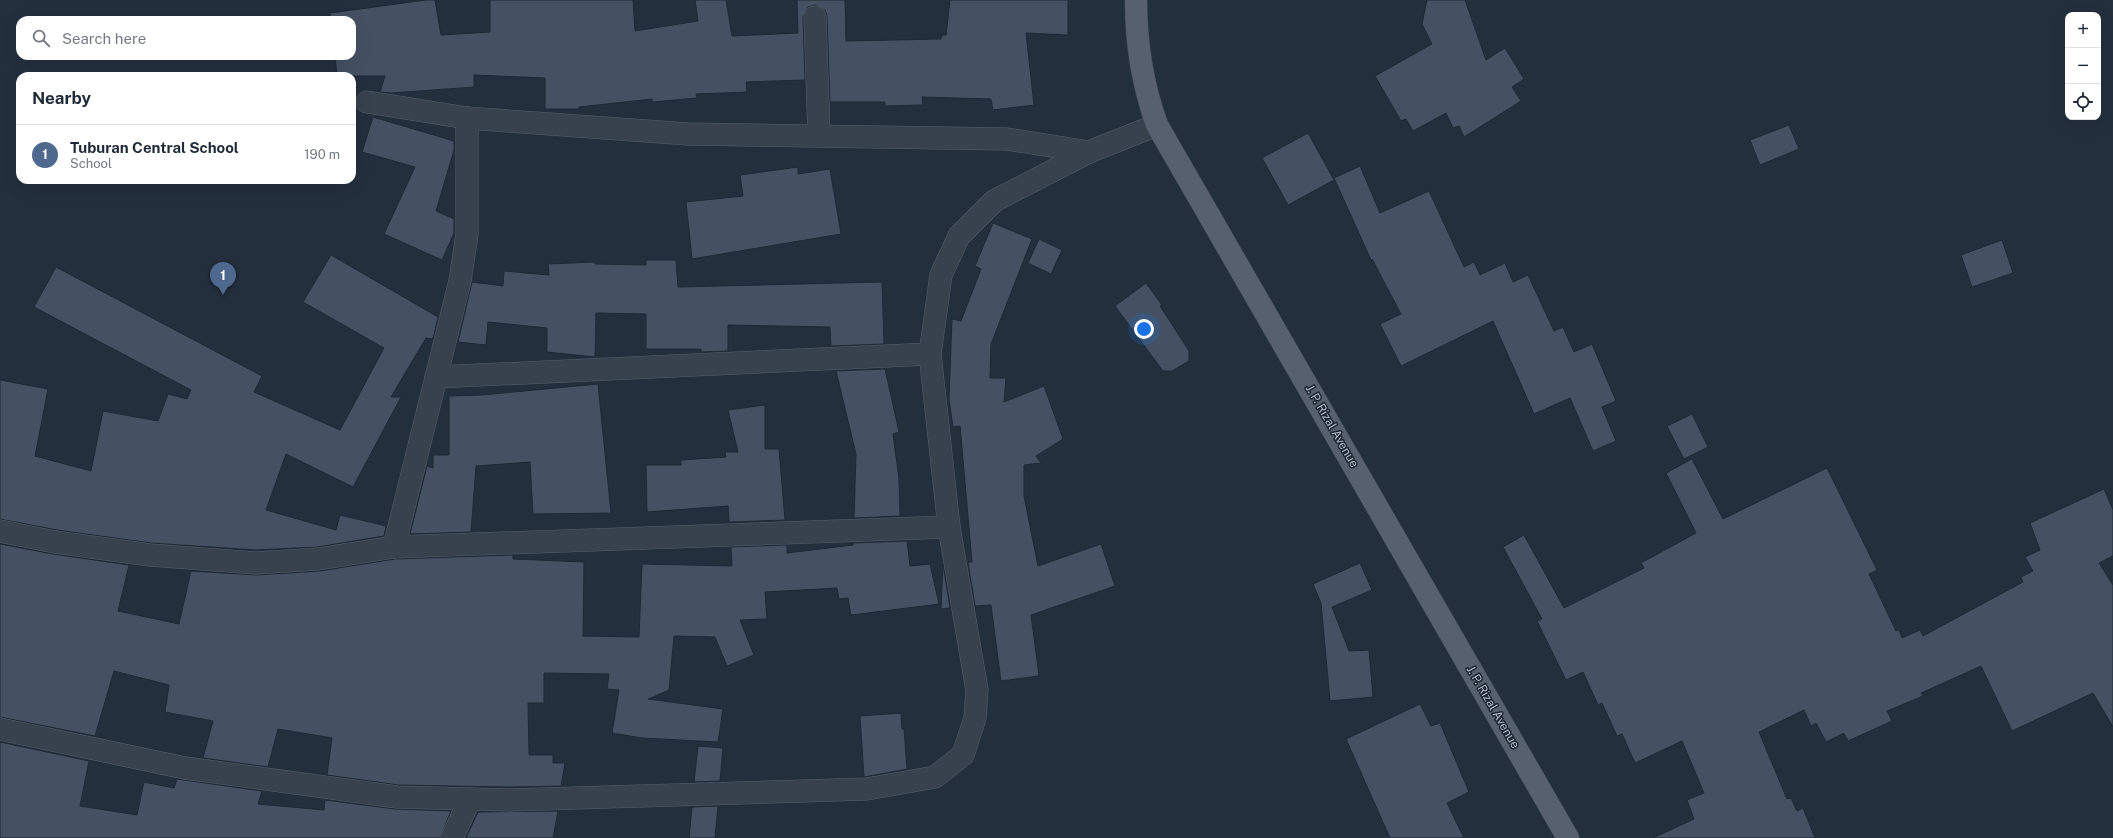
<!DOCTYPE html>
<html lang="en">
<head>
<meta charset="utf-8">
<style>
  body { margin:0; font-family:"Public Sans",sans-serif; background:#f6f6f7; color:#1f2937 }
  .controls { position:absolute; right:12px; top:12px; display:grid; overflow:hidden; border-radius:8px; box-shadow:0 4px 16px #0002 }
  .controls button { width:36px; height:36px; display:grid; place-items:center; padding:0; border:0; border-bottom:1px solid #e0e1e3; background:#fff; color:#1f2937; font:20px sans-serif }
  .you { position:absolute; left:1144px; top:329px; width:14px; height:14px; margin:-10px; border:3px solid #fff; border-radius:50%; background:#1a73e8; box-shadow:0 0 0 6px #1a73e833 }
  .badge { display:grid; place-items:center; width:26px; height:26px; border-radius:50%; background:#4f688e; color:#fff; font-size:13px; font-weight:700 }
  .pin { position:absolute; translate:-50% -33px; filter:drop-shadow(0 1px 2px #0008) }
  .pin::after { content:''; position:absolute; top:21px; width:14px; height:12px; background:inherit; clip-path:polygon(0 0,100% 0,50% 100%) }
  .list { margin:0; padding:0; list-style:none }
  h2 { display:flex; justify-content:space-between; align-items:center; height:52px; margin:0; padding:0 16px; font-size:17px }
  h2 small { font-size:13px; font-weight:400; color:#747a83 }
  .list li { display:grid; grid-template-columns:26px 1fr auto; gap:12px; align-items:center; box-sizing:border-box; height:60px; padding:0 16px; border-top:1px solid #e0e1e3 }
  .list b { display:block; font-size:15px; white-space:nowrap }
  .list p { margin:0; font-size:13px; white-space:nowrap; color:#747a83 }
  .list em { font-size:13px; font-style:normal; color:#747a83 }
  .icon { flex:none; width:22px; height:22px; fill:none; stroke:currentColor; stroke-width:2; stroke-linecap:round; stroke-linejoin:round }
  .map { position:relative; flex:none; width:2113px; height:838px; overflow:hidden }
  .search { position:absolute; background:#fff; box-shadow:0 4px 16px #0002; left:16px; top:16px; width:340px; height:44px; display:flex; align-items:center; gap:10px; box-sizing:border-box; padding:0 14px; border-radius:12px; color:#747a83; font-size:15px }
  .panel { position:absolute; background:#fff; box-shadow:0 4px 16px #0002; left:16px; top:72px; width:340px; height:112px; border-radius:12px }
  .map>svg:first-child { display:block }
  .building { fill:#455162; stroke:#1f2835 }
  .lines { fill:none; stroke-linecap:round; stroke-linejoin:round }
  .minor-casing { stroke:#565f6c; stroke-width:23 }
  .major-casing { stroke:#414a57; stroke-width:23 }
  .minor { stroke:#38414e; stroke-width:22 }
  .major { stroke:#56606e; stroke-width:22 }
  .labels { text-anchor:middle; dominant-baseline:central; stroke-width:3; stroke-linejoin:round; paint-order:stroke }
  .street-label { font-size:12px; fill:#b4bcc9; stroke:#1d2633 }
</style>
</head>
<body>
<div class="map">
<svg width="2113" height="838" viewBox="0 0 2113 838">
  <rect width="100%" height="100%" fill="#242f3e"/>
  <!-- building -->
  <g class="building">
    <polygon points="426,0 435,0 441,35 490,32 490,0 633,0 635,31 698,21 695,0 726,0 732,36 798,33 797,0 845,0 846,41 941,39 942,35 946,35 950,0 1068,0 1068,35 1026,33 1034,105 993,110 991,99 922,97 923,105 885,106 885,102 830,102 827,16 825,10 815,5 808,7 803,17 805,80 746,82 747,92 696,94 697,98 652,102 652,99 579,107 579,109 545,109 545,78 474,75 474,87 391,93 380,92 385,76 337,76 335,56 352,56 352,20 330,20 330,13"/>
    <polygon points="1427,0 1465,0 1486,60 1505,48 1524,79 1512,87 1521,101 1464,137 1459,126 1453,128 1446,113 1413,131 1406,119 1401,121 1375,76 1432,44 1422,24"/>
    <polygon points="373,117 454,141 454,150 436,211 454,219 454,233 442,260 384,234 415,167 362,152"/>
    <polygon points="1789,125 1799,149 1760,165 1750,140"/>
    <polygon points="1308,133 1334,180 1288,205 1262,158"/>
    <polygon points="1360,166 1380,213 1429,191 1464,267 1474,262 1480,275 1505,263 1513,282 1528,275 1554,331 1563,327 1574,352 1592,344 1616,401 1602,407 1616,441 1593,451 1570,398 1534,414 1493,321 1401,366 1380,324 1401,314 1372,259 1371,260 1334,178"/>
    <polygon points="798,167 798,174 830,169 841,234 692,259 686,202 743,196 740,175"/>
    <polygon points="993,223 1032,239 991,344 990,378 1006,378 1004,402 1044,386 1063,439 1036,456 1041,463 1024,465 1024,496 1038,566 1101,544 1115,586 1031,615 1039,676 1001,681 991,605 975,606 968,562 972,562 960,426 953,427 949,399 952,319 961,321 981,269 975,266"/>
    <polygon points="1039,239 1062,250 1051,274 1028,263"/>
    <polygon points="2002,240 2013,273 1972,287 1961,255"/>
    <polygon points="331,255 438,317 434,335 432,339 426,338 391,397 401,397 353,487 286,454 266,510 336,530 340,515 386,526 384,536 317,547 256,550 151,543 57,530 0,519 0,380 48,389 35,456 91,471 103,411 158,421 168,394 187,399 191,390 34,307 56,267 262,376 254,392 340,430 384,348 303,302"/>
    <polygon points="646,260 676,260 678,287 882,282 884,344 831,346 830,327 728,325 728,351 701,352 701,349 646,349 646,314 596,313 595,357 547,352 547,328 488,322 486,345 458,342 472,282 503,286 504,271 549,275 548,264 595,262 595,264 646,265"/>
    <polygon points="1146,283 1162,305 1160,306 1189,351 1189,361 1172,371 1163,371 1115,306"/>
    <polygon points="885,369 899,432 893,434 899,479 900,516 854,518 856,454 836,371"/>
    <polygon points="598,384 611,513 533,514 530,462 476,466 471,532 410,534 427,466 433,468 433,455 449,455 449,396 482,395"/>
    <polygon points="765,405 765,449 779,449 785,520 729,522 728,506 647,512 646,465 681,465 681,460 726,457 725,452 738,452 728,410"/>
    <polygon points="1692,414 1708,447 1684,459 1667,426"/>
    <polygon points="1692,459 1723,519 1827,468 1877,570 1869,574 1896,631 1899,630 1902,638 1920,630 1923,636 2023,582 2021,577 2033,571 2025,557 2040,550 2030,523 2104,489 2113,510 2113,556 2099,563 2113,585 2113,727 2093,693 2012,731 1981,666 1921,693 1923,696 1887,711 1892,721 1848,741 1844,733 1826,742 1816,723 1811,726 1804,710 1759,732 1787,799 1791,798 1797,811 1803,808 1815,838 1653,838 1694,819 1687,800 1704,793 1682,741 1635,763 1622,734 1617,736 1602,703 1598,705 1583,672 1566,680 1537,621 1542,619 1503,547 1524,535 1564,608 1644,568 1641,563 1696,533 1666,473"/>
    <polygon points="907,541 910,566 930,564 939,604 851,615 848,598 839,599 837,588 765,592 767,619 740,620 754,655 727,666 715,637 674,636 669,690 648,699 723,709 718,742 642,738 612,733 619,690 607,689 609,674 544,673 544,703 528,703 529,755 553,755 553,763 565,763 561,786 510,787 398,785 327,775 332,738 278,729 268,767 203,758 213,721 165,712 169,685 114,671 95,736 0,717 0,544 53,554 129,565 118,611 179,624 191,571 257,575 320,571 395,559 513,555 513,559 584,562 583,636 639,637 642,564 732,566 731,547 787,545 787,553 853,545 853,543"/>
    <polygon points="1360,563 1372,590 1332,607 1349,651 1369,650 1373,697 1330,701 1321,603 1313,584"/>
    <polygon points="943,564 950,608 941,609"/>
    <polygon points="1420,704 1431,726 1440,723 1469,792 1447,803 1464,838 1390,838 1346,739"/>
    <polygon points="901,713 902,729 904,729 907,769 864,777 860,716"/>
    <polygon points="0,742 89,761 80,806 137,815 144,782 174,788 177,779 262,791 258,804 324,810 325,800 395,809 451,811 440,838 0,838"/>
    <polygon points="698,746 723,748 720,781 694,782"/>
    <polygon points="718,806 715,838 689,838 692,807"/>
    <polygon points="558,811 553,838 466,838 478,812"/>
  </g>
  <g class="lines">
    <defs>
      <g id="minor">
        <polyline points="815,17 819,135"/>
        <polyline points="367,102 467,118 688,134 1007,139 1089,152"/>
        <polyline points="436,377 930,354"/>
        <polyline points="0,531 55,542 150,555 256,563 318,559 394,547 949,527"/>
        <polyline points="394,547 460,281 467,234 467,118"/>
        <polyline points="0,729 185,768 397,797 510,800 867,789 935,777 963,755 975,718 977,690 949,527 930,354 941,275 959,236 994,201 1089,152 1157,125"/>
        <polyline points="452,838 470,799"/>
      </g>
      <path id="major" d="M1136,0C1136,42 1143,86 1157,125L1568,838"/>
    </defs>
    <!-- minor casing -->
    <use href="#minor" class="minor-casing"/>
    <!-- major casing -->
    <use href="#major" class="major-casing"/>
    <!-- minor -->
    <use href="#minor" class="minor"/>
    <!-- major -->
    <use href="#major" class="major"/>
  </g>
  <g class="labels">
    <!-- street labels -->
    <g class="street-label">
      <text transform="translate(1332 426) rotate(60)">J. P. Rizal Avenue</text>
      <text transform="translate(1493 707) rotate(60)">J. P. Rizal Avenue</text>
    </g>
  </g>
</svg>
<div class="controls">
<button>+</button>
<button>−</button>
<button><svg class="icon" aria-label="locate" viewBox="0 0 24 24"><circle cx="12" cy="12" r="6"/><path d="M12 2v4M12 18v4M2 12h4M18 12h4"/></svg></button>
</div>
<div class="you"></div>
<div class="pin badge" style="left:223px;top:295px">1</div>
<div class="search"><svg class="icon" aria-label="search" viewBox="0 0 24 24"><circle cx="10" cy="10" r="6"/><path d="M15 15l6 6"/></svg>Search here</div>
<section class="panel">
<h2>Nearby<small></small></h2>
<ul class="list">
<li><span class="badge">1</span><div><b>Tuburan Central School</b><p>School</p></div><em>190 m</em></li>
</ul>
</section>
</div>
</body>
</html>
